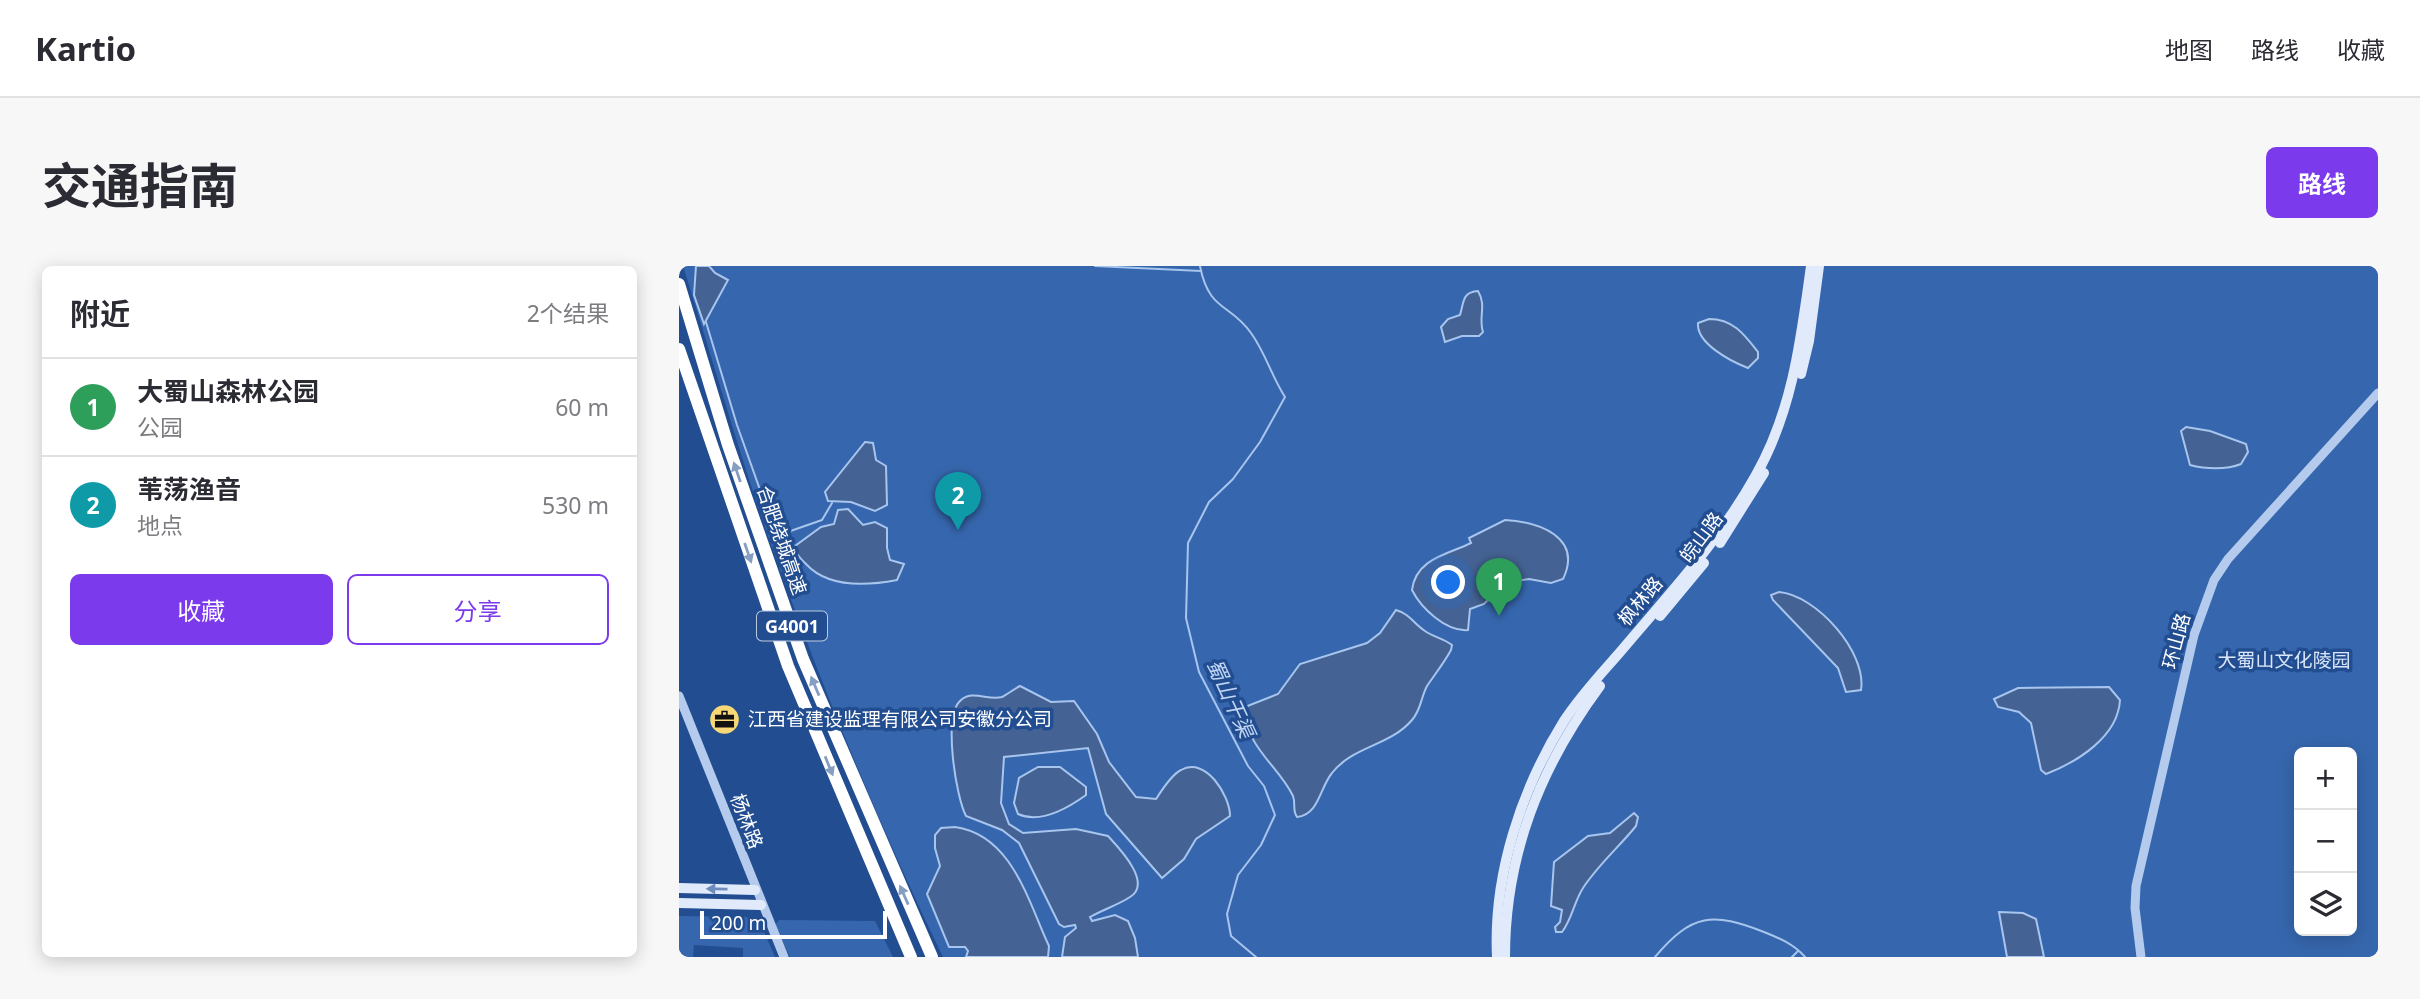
<!DOCTYPE html>
<html lang="zh">
<head>
<meta charset="utf-8">
<style>
  body { margin:0; font-family:"Noto Sans","Noto Sans SC",sans-serif; background:#f7f7f7; color:#2b2b33 }
  .controls { position:absolute; right:21px; bottom:21px; display:grid; overflow:hidden; border-radius:10px; box-shadow:0 4px 18px #0003 }
  .controls button { width:63px; height:63px; display:grid; place-items:center; padding:0; border:0; border-bottom:2px solid #e1e1e2; background:#fff; color:#2b2b33; font:35px sans-serif }
  .scale { position:absolute; left:21px; bottom:18px; width:187px; box-sizing:border-box; padding-left:7px; border:4px solid #fff; border-top:0; font-size:19px; line-height:24px; white-space:nowrap; color:#fff; -webkit-text-stroke:5px #224e91; paint-order:stroke }
  .you { position:absolute; left:770px; top:317px; width:24px; height:24px; margin:-18px; border:5px solid #fff; border-radius:50%; background:#1a73e8; box-shadow:0 0 0 10px #1a73e833 }
  .badge { display:grid; place-items:center; width:46px; height:46px; border-radius:50%; background:#7c3aed; color:#fff; font-size:23px; font-weight:700 }
  .pin { position:absolute; translate:-50% -58px; filter:drop-shadow(0 2px 4px #0008) }
  .pin::after { content:''; position:absolute; top:37px; width:24px; height:21px; background:inherit; clip-path:polygon(0 0,100% 0,50% 100%) }
  .list { margin:0; padding:0; list-style:none }
  h2 { display:flex; justify-content:space-between; align-items:center; height:91px; margin:0; padding:0 28px; font-size:30px }
  h2 small { font-size:23px; font-weight:400; color:#7c7c81 }
  .list li { display:grid; grid-template-columns:46px 1fr auto; gap:21px; align-items:center; box-sizing:border-box; height:98px; padding:0 28px; border-top:2px solid #e1e1e2 }
  .list b { display:block; font-size:26px; white-space:nowrap }
  .list p { margin:0; font-size:23px; white-space:nowrap; color:#7c7c81 }
  .list em { font-size:23px; font-style:normal; color:#7c7c81 }
  .actions { display:flex; gap:14px; padding:21px 28px }
  .actions a { flex:1; padding:16px 0; border:2px solid #7c3aed; border-radius:10px; text-align:center; font-size:24px; color:#7c3aed }
  .actions .main { background:#7c3aed; color:#fff }
  .icon { flex:none; width:38px; height:38px; fill:none; stroke:currentColor; stroke-width:2; stroke-linecap:round; stroke-linejoin:round }
  .map { position:relative; flex:none; width:1699px; height:691px; overflow:hidden; border-radius:10px }
  header { display:flex; align-items:center; gap:42px; box-sizing:border-box; height:98px; padding:0 35px; background:#fff; border-bottom:2px solid #e1e1e2 }
  header strong { font-size:33px }
  nav { display:flex; gap:38px; margin-inline-start:auto; font-size:24px }
  .intro { display:flex; align-items:center; justify-content:space-between; box-sizing:border-box; height:168px; padding:0 42px }
  h1 { margin:0; font-size:49px }
  .button { padding:18px 32px; border-radius:10px; background:#7c3aed; color:#fff; font-size:24px; font-weight:700 }
  main { display:flex; gap:42px; padding:0 42px }
  aside { flex:1; background:#fff; border-radius:10px; box-shadow:0 4px 18px #0003 }
  .map>svg:first-child { display:block }
  .green { fill:#3667ae; fill-rule:evenodd }
  .water { fill:#446293; stroke:#a8c5ee; stroke-width:2 }
  .lines { fill:none; stroke-linecap:round; stroke-linejoin:round }
  .stream { stroke:#a8c5ee; stroke-width:2 }
  .tertiary { stroke:#b4cbed; stroke-width:9 }
  .secondary { stroke:#e0eafa; stroke-width:10 }
  .motorway { stroke:#fff; stroke-width:12 }
  .oneway { fill:#859ec2 }
  .oneway2 { fill:#6e8cbb }
  .labels { text-anchor:middle; dominant-baseline:central; stroke-width:7; stroke-linejoin:round; paint-order:stroke }
  .shield { fill:#224e91; stroke:#bdcade; stroke-width:2 }
  .shield-label { font-size:18px; font-weight:bold; fill:#fff }
  .street-label { font-size:19px; fill:#fff; stroke:#224e91 }
  .park-label { font-size:19px; fill:#d9e6f9; stroke:#224e91 }
  .poi-label { font-size:19px; fill:#fff; stroke:#224e91; text-anchor:start }
  .water-label { font-size:21px; font-style:italic; fill:#c0d5f4; stroke:#224e91 }
</style>
</head>
<body>
<header>
<strong>Kartio</strong>
<nav><a>地图</a><a>路线</a><a>收藏</a></nav>
</header>
<div class="intro"><h1>交通指南</h1><a class="button">路线</a></div>
<main>
<aside>
<h2>附近<small>2个结果</small></h2>
<ul class="list">
<li><span class="badge" style="background:#2e9e5b">1</span><div><b>大蜀山森林公园</b><p>公园</p></div><em>60 m</em></li>
<li><span class="badge" style="background:#0f9aa8">2</span><div><b>苇荡渔音</b><p>地点</p></div><em>530 m</em></li>
</ul>
<div class="actions"><a class="main">收藏</a><a>分享</a></div>
</aside>
<div class="map">
<svg width="1699" height="691" viewBox="0 0 1699 691">
  <rect width="100%" height="100%" fill="#224e91"/>
  <!-- green -->
  <g class="green">
    <path d="M4,0H1699V691H264C197,552 138,410 87,264C57,177 32,88 4,0ZM1620,486H1673V665H1620Z"/>
    <polygon points="0,650 68,651 82,659 96,691 64,691 64,682 15,679 14,691 0,691"/>
    <polygon points="100,654 196,655 214,691 111,691 96,659"/>
  </g>
  <!-- water -->
  <g class="water">
    <polygon points="17,0 30,0 36,7 49,14 25,58 15,29"/>
    <path d="M799,25C808,40 799,51 804,66L800,70H783L766,76L762,61L769,53L781,49C785,36 783,26 799,25Z"/>
    <path d="M1030,53C1054,53 1065,68 1079,86V92L1069,102C1051,95 1017,77 1019,57Z"/>
    <path d="M1507,161L1531,165L1567,178L1569,186L1562,198C1547,204 1526,203 1511,199L1502,165Z"/>
    <polygon points="186,176 194,177 197,194 207,200 208,239 196,245 172,236 149,235 146,226"/>
    <path d="M169,243L184,259L196,256L208,262V282L211,294L225,298L218,314C187,320 149,322 127,298C121,292 116,288 116,280L142,261L155,258L159,244Z"/>
    <path d="M826,254C860,256 904,271 884,313L872,317L850,313L836,315L823,320L805,338L791,343L789,364C767,366 742,342 733,324C737,292 770,288 792,277L790,272Z"/>
    <path d="M1100,326C1137,329 1188,386 1182,424L1167,426L1159,402L1094,334L1092,329Z"/>
    <path d="M717,344C731,348 734,357 746,365C754,371 764,372 773,379L772,384C765,397 756,408 748,420C742,431 742,444 733,454C711,480 674,480 653,507C641,521 640,549 618,551C613,544 617,538 614,530C599,499 565,480 566,441L599,428L621,398L688,377L701,367Z"/>
    <path d="M341,420L372,436L395,435L418,468L430,496L457,531L477,533C483,524 492,509 502,504C527,490 551,530 551,550L517,573L505,593L483,612L427,548L409,482L325,491L322,537L330,558L344,567L397,563L429,570C440,582 474,617 451,631C439,639 423,644 411,651L413,655L436,649L449,655L456,672L459,691H383L386,671L397,662L396,659L385,661L380,658L340,577L323,564L287,550C277,531 264,451 281,435C293,423 309,435 323,431C329,428 335,423 341,420Z"/>
    <path d="M1430,421L1441,434C1439,471 1398,496 1367,508L1362,504L1352,457L1340,446L1319,441L1315,433L1339,422Z"/>
    <path d="M359,501H381L407,521V529C389,542 361,558 339,548L335,537L340,512Z"/>
    <path d="M955,547L959,551L957,560C940,581 919,599 904,622C895,636 893,653 883,666H877L876,661L881,656L883,644L872,640L875,596L909,570L931,567Z"/>
    <path d="M276,561C333,569 349,635 370,680L369,691H287L289,685L286,681H270L248,628L261,600L256,582V569L262,562Z"/>
    <polygon points="1320,646 1344,647 1357,653 1365,691 1328,691"/>
  </g>
  <g class="lines">
    <!-- stream -->
    <g class="stream">
      <polyline points="416,0 522,5"/>
      <path d="M521,0C530,46 551,37 572,67C586,86 593,111 606,131L581,176L554,213L530,236L509,277L507,352L520,406L569,500L585,520L596,549L582,579L559,609L548,648L552,670L577,691"/>
      <polyline points="27,56 58,159 96,266 100,269 143,254 153,237"/>
      <path d="M976,691C1013,647 1034,646 1085,666C1100,672 1115,678 1126,691"/>
      <polyline points="1113,691 1119,685"/>
    </g>
    <!-- tertiary -->
    <g class="tertiary">
      <polyline points="0,430 105,691"/>
      <polyline points="1462,691 1456,642 1457,620 1515,369 1535,314 1549,293 1699,127"/>
    </g>
    <!-- secondary -->
    <g class="secondary">
      <polyline points="1122,108 1130,75 1140,0"/>
      <polyline points="1041,277 1085,207"/>
      <polyline points="981,350 1025,297"/>
      <polyline points="0,622 76,624"/>
      <polyline points="0,637 82,639"/>
      <path d="M818,691C814,609 842,524 885,455C901,430 923,407 942,385C990,328 1041,274 1077,209C1114,144 1122,72 1132,0"/>
      <path d="M826,691C826,589 861,501 921,420"/>
    </g>
    <!-- motorway -->
    <g class="motorway">
      <polyline points="0,18 49,179 124,393 253,691"/>
      <polyline points="0,83 109,400 232,691"/>
    </g>
  </g>
  <!-- one-way arrows -->
  <defs><path id="oneway-solid" d="M-6-.8H1V-3.2L6.5 0L1 3.2V.8H-6Z" transform="scale(1.75)"/></defs>
  <g class="oneway">
    <use href="#oneway-solid" transform="translate(58 206) rotate(-109)"/>
    <use href="#oneway-solid" transform="translate(69 287) rotate(71)"/>
    <use href="#oneway-solid" transform="translate(136 420) rotate(-113)"/>
    <use href="#oneway-solid" transform="translate(150 500) rotate(68)"/>
    <use href="#oneway-solid" transform="translate(225 629) rotate(-114)"/>
  </g>
  <use class="oneway2" href="#oneway-solid" transform="translate(38 623) rotate(-179)"/>
  <!-- icons -->
  <defs>
    <symbol id="office-disc" viewBox="-11 -11 22 22"><circle r="9.5" fill="#f8d876" stroke="#224e91"/><path d="M-6-3h4V-5.5h4V-3h4V5H-6ZM-1-4.5V-3h2v-1.5ZM-6 0V1H6V0Z" fill="#111"/></symbol>
  </defs>
  <g fill-rule="evenodd">
    <use href="#office-disc" x="28" y="436" width="35" height="35"/>
  </g>
  <g class="labels">
    <!-- shield labels -->
    <rect class="shield" x="78" y="345.5" width="70" height="29" rx="5"/>
    <g class="shield-label">
      <text x="113" y="360">G4001</text>
    </g>
    <!-- street labels -->
    <g class="street-label">
      <text transform="translate(1022 271) rotate(-53)">皖山路</text>
      <text transform="translate(103 274) rotate(71)">合肥绕城高速</text>
      <text transform="translate(961 335) rotate(-50)">枫林路</text>
      <text transform="translate(1497 375) rotate(-75)">环山路</text>
      <text transform="translate(68 555) rotate(69)">杨林路</text>
    </g>
    <!-- park labels -->
    <g class="park-label">
      <text x="1605" y="394">大蜀山文化陵园</text>
    </g>
    <!-- poi labels -->
    <g class="poi-label">
      <text x="69" y="453">江西省建设监理有限公司安徽分公司</text>
    </g>
    <!-- water labels -->
    <g class="water-label">
      <text transform="translate(552 432) rotate(65)">蜀山干渠</text>
    </g>
  </g>
</svg>
<div class="controls">
<button>+</button>
<button>−</button>
<button><svg class="icon" aria-label="layers" viewBox="0 0 24 24"><path d="M12 4l9 5-9 5-9-5zM3 14l9 5 9-5"/></svg></button>
</div>
<div class="scale">200 m</div>
<div class="you"></div>
<div class="pin badge" style="left:820px;top:350px;background:#2e9e5b">1</div>
<div class="pin badge" style="left:279px;top:264px;background:#0f9aa8">2</div>
</div>
</main>
</body>
</html>
